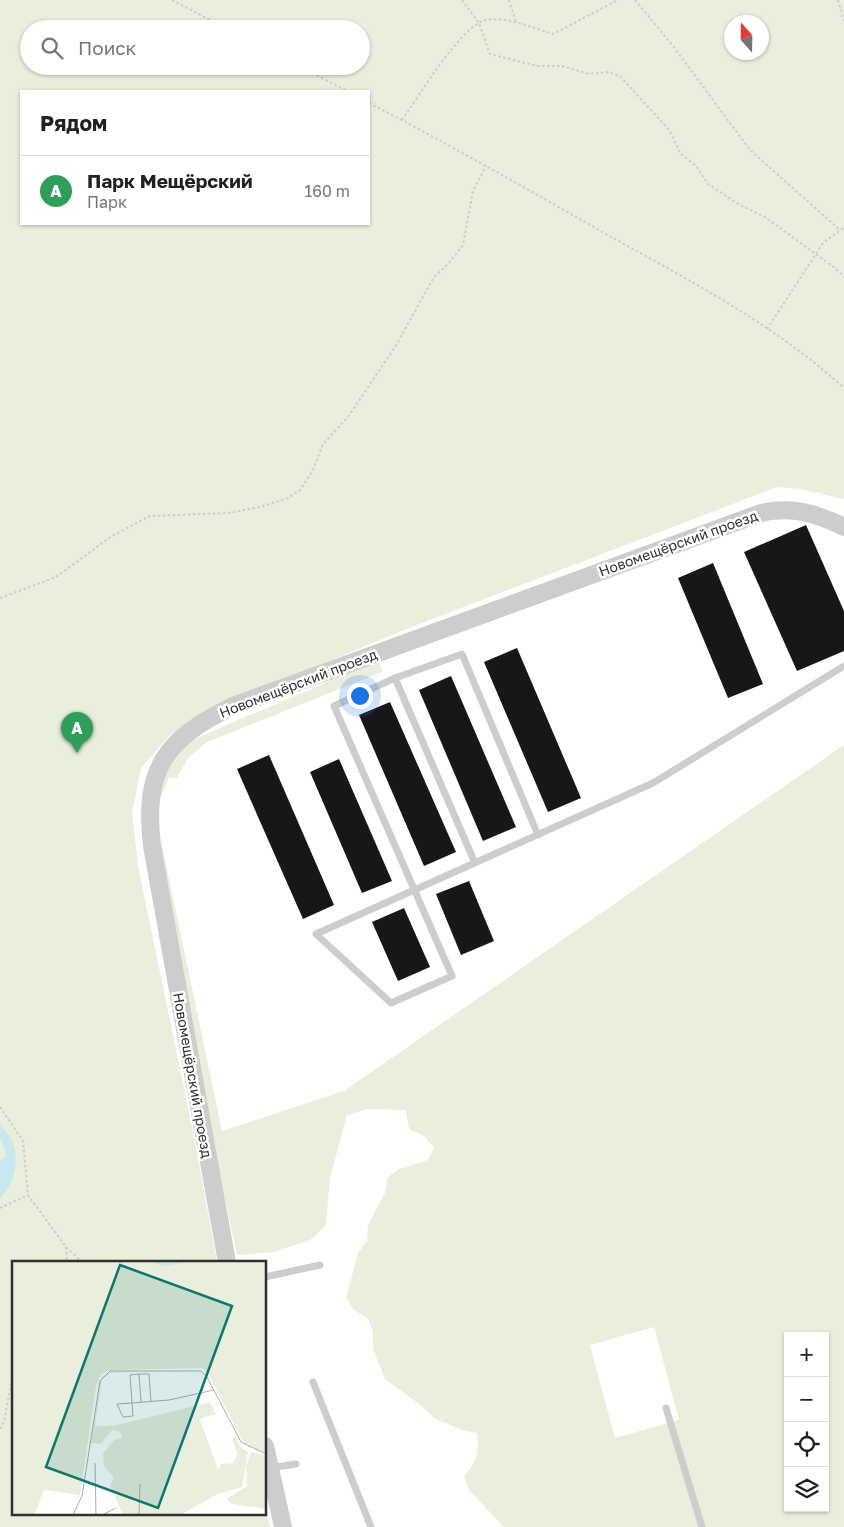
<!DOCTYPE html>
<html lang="ru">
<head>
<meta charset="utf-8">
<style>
  body { margin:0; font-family:"Golos Text",sans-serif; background:#f6f6f6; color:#202124 }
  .controls { position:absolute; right:15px; bottom:15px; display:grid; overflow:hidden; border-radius:0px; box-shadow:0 1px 4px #0004 }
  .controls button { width:45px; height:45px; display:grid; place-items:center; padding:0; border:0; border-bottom:1px solid #e0e0e0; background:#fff; color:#202124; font:25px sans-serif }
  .compass { position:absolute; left:724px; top:15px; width:45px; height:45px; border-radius:50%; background:#fff; box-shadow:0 1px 4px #0004; rotate:340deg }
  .you { position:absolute; left:359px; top:695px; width:18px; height:18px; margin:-12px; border:4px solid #fff; border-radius:50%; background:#1a73e8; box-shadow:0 0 0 8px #1a73e833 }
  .badge { display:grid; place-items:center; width:32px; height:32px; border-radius:50%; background:#0b8043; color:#fff; font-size:16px; font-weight:700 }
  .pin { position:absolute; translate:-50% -41px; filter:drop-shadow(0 1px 2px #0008) }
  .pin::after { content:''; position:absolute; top:26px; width:18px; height:15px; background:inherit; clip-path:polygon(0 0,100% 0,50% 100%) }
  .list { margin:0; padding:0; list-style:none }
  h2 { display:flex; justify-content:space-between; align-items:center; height:65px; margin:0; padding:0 20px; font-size:21px }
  h2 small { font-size:16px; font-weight:400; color:#757577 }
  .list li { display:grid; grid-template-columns:32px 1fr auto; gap:15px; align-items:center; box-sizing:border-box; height:70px; padding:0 20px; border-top:1px solid #e0e0e0 }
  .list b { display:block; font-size:19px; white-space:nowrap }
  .list p { margin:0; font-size:16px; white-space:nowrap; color:#757577 }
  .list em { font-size:16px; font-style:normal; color:#757577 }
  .icon { flex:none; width:28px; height:28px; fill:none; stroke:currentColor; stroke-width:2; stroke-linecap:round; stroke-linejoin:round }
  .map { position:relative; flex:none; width:844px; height:1527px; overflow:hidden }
  .search { position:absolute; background:#fff; box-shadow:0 1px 4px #0004; left:20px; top:20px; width:350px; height:55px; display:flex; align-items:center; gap:12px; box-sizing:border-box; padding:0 18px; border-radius:28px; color:#757577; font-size:19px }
  .panel { position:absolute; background:#fff; box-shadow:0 1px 4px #0004; left:20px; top:90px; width:350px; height:135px; border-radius:0px }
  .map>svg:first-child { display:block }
  .green { fill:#e9eedd; fill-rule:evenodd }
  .water { fill:#c8e7ef }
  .building { fill:#171717 }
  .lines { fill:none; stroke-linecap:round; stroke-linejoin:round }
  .path { stroke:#cdcdcd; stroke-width:2; stroke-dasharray:2.5 2.5; stroke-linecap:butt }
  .service { stroke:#cdcdcd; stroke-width:7 }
  .tertiary { stroke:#cdcdcd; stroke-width:18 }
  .labels { text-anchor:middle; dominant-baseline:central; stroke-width:5; stroke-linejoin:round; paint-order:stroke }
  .street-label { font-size:14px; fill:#303030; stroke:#fff }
  .inset-road { fill:none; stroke:#acacac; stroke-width:1 }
  .view { fill:#0f766e; fill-opacity:0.15; stroke:#0f766e; stroke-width:2.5 }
  .inset-edge { fill:none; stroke:#303030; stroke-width:2.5 }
</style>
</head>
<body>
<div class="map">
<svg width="844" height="1527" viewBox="0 0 844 1527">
  <rect width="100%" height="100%" fill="#fff"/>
  <!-- green -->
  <g class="green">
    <path d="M0,0H844V499L800,489L777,487L678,525L414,626L223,705L191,722L168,737L141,768L132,813L138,866L194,1136L217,1262H14V1513H265V1505L270,1527H0ZM732,22H762V52H732ZM29,29H361V66H29ZM21,91H369V224H21Z"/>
    <path d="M379,660L382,672L207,742L188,758L177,778H169L158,804L159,831L222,1131L344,1091L844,745V1527H504L469,1490L464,1476C478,1460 479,1454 477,1433L462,1430L434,1418L423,1407L385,1379L373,1349V1332L368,1318L354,1310L346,1298L358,1253L367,1241L368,1225L385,1193L387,1178L399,1169L428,1160L434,1147L423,1135L409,1129L406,1110L367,1109L347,1115L330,1178L326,1225L310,1240L274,1252L237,1255L212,1138L155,835L159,779L180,749L199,737ZM654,1327L679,1420L615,1438L590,1345ZM788,1336H825V1508H788Z"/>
  </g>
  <!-- water -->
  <path class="water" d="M0,1125C4,1130 10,1135 12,1141C21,1160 13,1185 0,1199V1162L7,1155L0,1137Z"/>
  <!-- building -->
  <g class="building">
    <polygon points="806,525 844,611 844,651 797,671 744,552"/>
    <polygon points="713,563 763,684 728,698 678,578"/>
    <polygon points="517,648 581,798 548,812 484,662"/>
    <polygon points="451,676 516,827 483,841 419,690"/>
    <polygon points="390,702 456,852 424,866 359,715"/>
    <polygon points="269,755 334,905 303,919 237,769"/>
    <polygon points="339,759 392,881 362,893 310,772"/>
    <polygon points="469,881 494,941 461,955 436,894"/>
    <polygon points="404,908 430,967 398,981 372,922"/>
  </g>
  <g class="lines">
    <!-- path -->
    <g class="path">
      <polyline points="172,0 227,29"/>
      <polyline points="462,0 479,23 490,54 537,66 562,66 589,74 608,72 620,76 670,131 680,153 697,167 708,184 740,205 765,217 835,268 844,277"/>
      <polyline points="509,0 516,22"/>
      <polyline points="635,0 673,46 750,150 840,230"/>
      <polyline points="838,0 844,21"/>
      <polyline points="299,66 347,91"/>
      <path d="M369,103C451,145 532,192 613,238C693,282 776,326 844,388"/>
      <path d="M402,120C418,98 461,25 486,20C507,16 533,28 553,34L618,0"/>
      <polyline points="767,329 823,243 844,227"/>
      <polyline points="0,598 56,577 112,536 150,516 228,513 260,507 288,498 300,490 312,472 323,444 348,417 395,347 434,277 450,262 463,245 473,191 486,166"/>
      <polyline points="0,1107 23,1141 28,1195 66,1247 82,1262"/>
      <polyline points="0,1208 28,1195"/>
      <polyline points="66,1247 67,1262"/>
      <polyline points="0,1429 4,1421 14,1370"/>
    </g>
    <!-- service -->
    <g class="service">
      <polyline points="395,678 462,654 538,835"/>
      <polyline points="475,863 395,678 334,706 452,976 391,1003 316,934 653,783 844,666"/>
      <polyline points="265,1277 320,1265"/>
      <polyline points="313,1382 371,1527"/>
      <polyline points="666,1408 702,1527"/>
      <polyline points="270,1468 296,1464"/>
    </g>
    <!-- tertiary -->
    <g class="tertiary">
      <path d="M227,1262L152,846C143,769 165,739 233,706L761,513C792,506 816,513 844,527"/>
      <polyline points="265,1446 283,1527"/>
    </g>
  </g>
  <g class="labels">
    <!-- street labels -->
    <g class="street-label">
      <text transform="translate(678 543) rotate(-20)">Новомещёрский проезд</text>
      <text transform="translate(298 683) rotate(-21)">Новомещёрский проезд</text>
      <text transform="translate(193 1075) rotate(80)">Новомещёрский проезд</text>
    </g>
  </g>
  <!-- overview -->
  <g transform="translate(12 1261)">
    <rect width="254" height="254" fill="#fff"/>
    <path d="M0,0H254V192L232,182L195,111L190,107L98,109L89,113L84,125L68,234L32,229L22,254H0ZM126,110L99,112L90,118L83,165H101L198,141L204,153L188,158L206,209L209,203L222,202L225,192L220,178L223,175L229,187L236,191L230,226L206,233L168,254H111L98,224L102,217L92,205L91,193L102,179L110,177L108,171L100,169L89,183L79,182L88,122L91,115L99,111ZM239,191L254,195V248L220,243L215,238L235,225L234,205Z" fill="#e9eedd"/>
    <path d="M135,0L147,1L183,0L152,5Z" fill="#c8e7ef"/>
    <path class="inset-road" d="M127,113H137L139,141M129,141L127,113L118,114L120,142L121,155L111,156L105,143L120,142L157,139L202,129M83,202L84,254M61,254L70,235L88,120L98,110H189L195,116L229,181L254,193M90,254L104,247M127,254L128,223"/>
    <path class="view" d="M108,4L220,45L146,247L34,206Z"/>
    <rect width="254" height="254" class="inset-edge"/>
  </g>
</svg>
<div class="controls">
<button>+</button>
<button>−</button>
<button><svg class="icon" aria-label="locate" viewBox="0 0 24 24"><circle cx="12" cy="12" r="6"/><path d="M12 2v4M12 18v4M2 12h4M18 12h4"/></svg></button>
<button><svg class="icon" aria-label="layers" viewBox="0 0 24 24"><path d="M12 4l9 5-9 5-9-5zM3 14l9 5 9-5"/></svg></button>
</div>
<svg class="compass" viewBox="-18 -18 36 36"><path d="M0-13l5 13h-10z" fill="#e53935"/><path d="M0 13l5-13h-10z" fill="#757577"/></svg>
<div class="you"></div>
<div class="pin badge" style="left:77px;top:753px;background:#2e9e5b">A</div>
<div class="search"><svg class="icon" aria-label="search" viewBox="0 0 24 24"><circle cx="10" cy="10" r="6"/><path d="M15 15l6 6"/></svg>Поиск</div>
<section class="panel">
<h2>Рядом<small></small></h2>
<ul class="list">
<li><span class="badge" style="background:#2e9e5b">A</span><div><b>Парк Мещёрский</b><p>Парк</p></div><em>160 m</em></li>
</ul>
</section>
</div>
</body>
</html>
